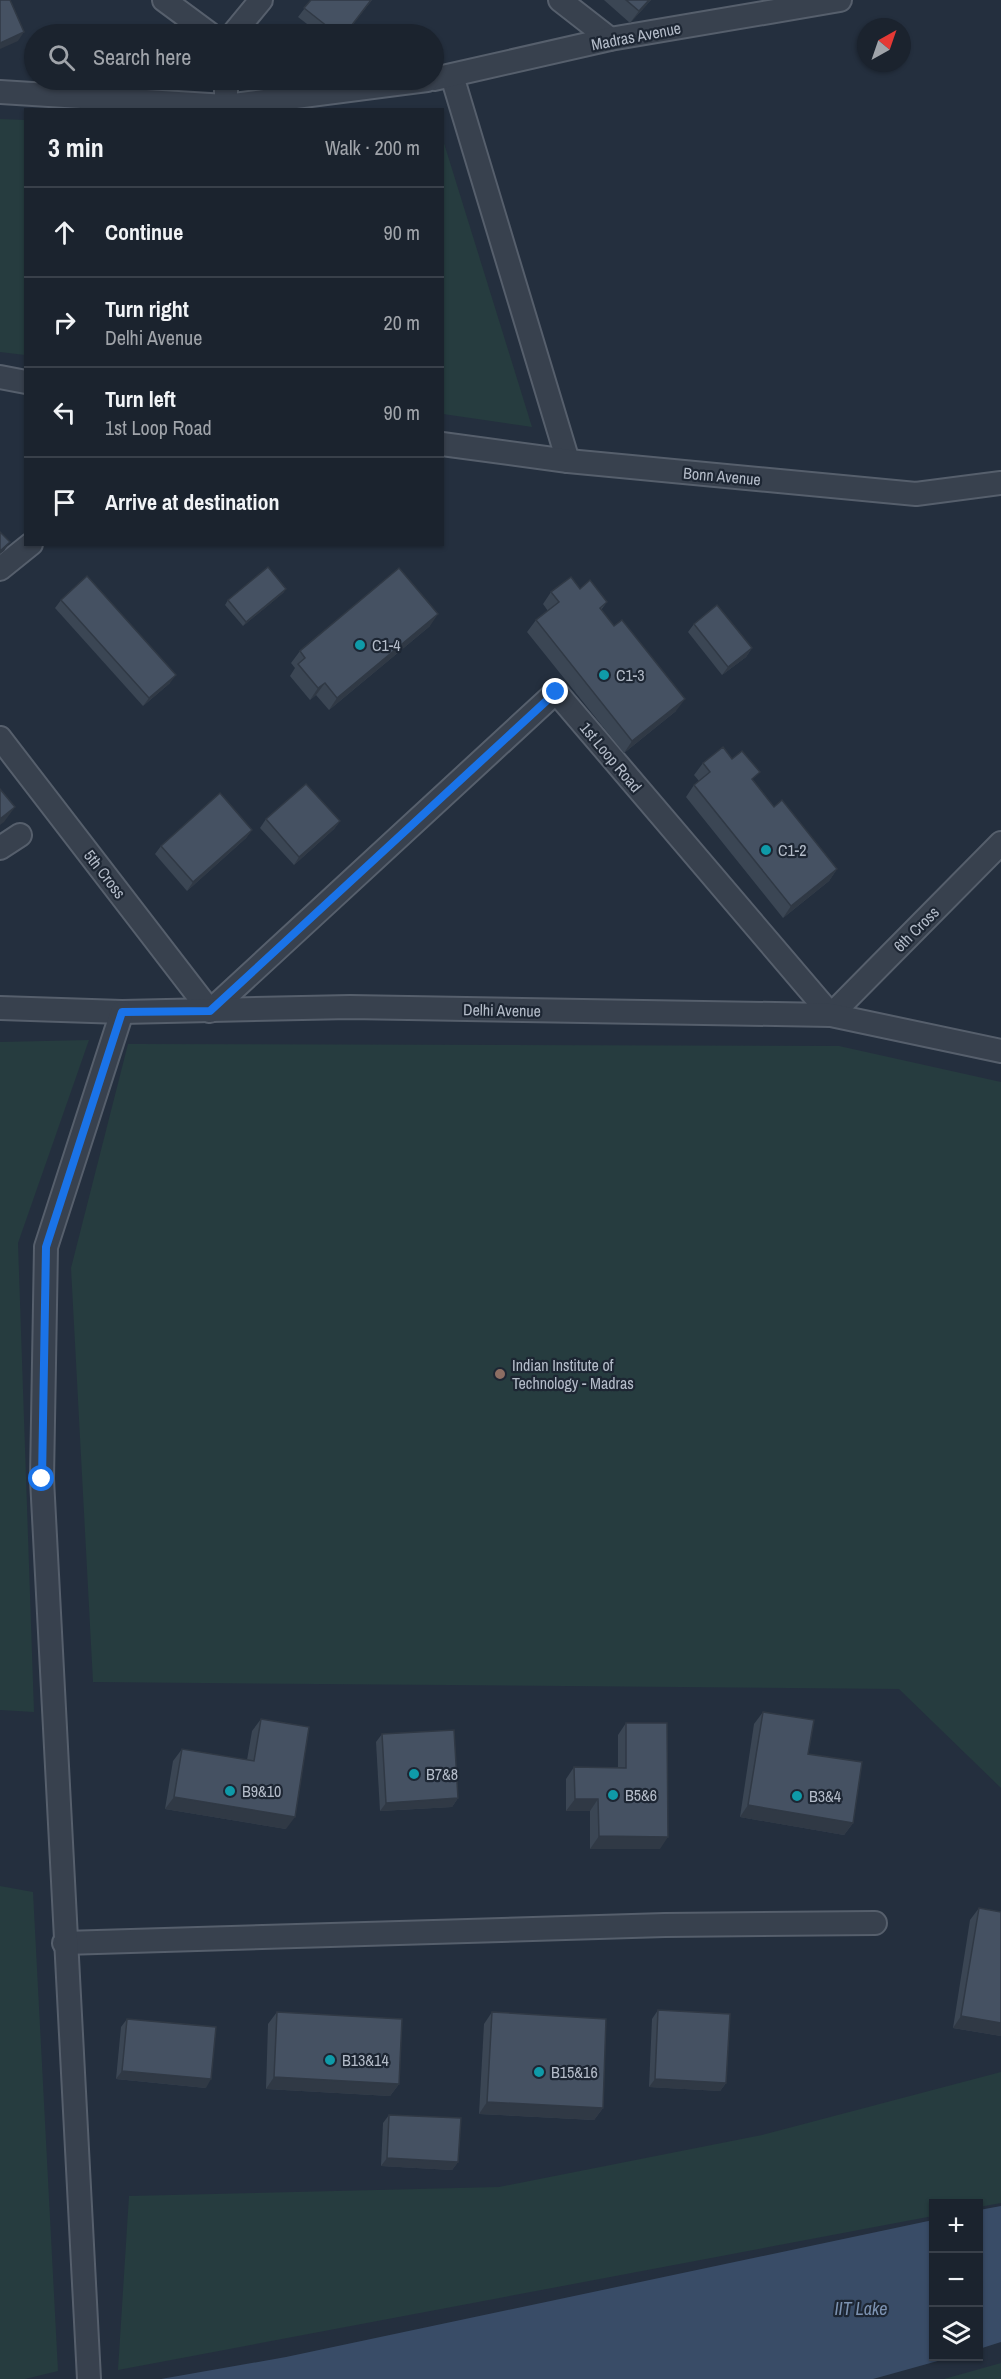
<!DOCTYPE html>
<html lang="en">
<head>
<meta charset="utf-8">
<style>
  body { margin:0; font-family:"Archivo Narrow",sans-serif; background:#242b36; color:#f1f3f6 }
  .controls { position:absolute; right:18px; bottom:18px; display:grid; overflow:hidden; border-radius:0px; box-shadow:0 2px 4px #0004 }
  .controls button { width:54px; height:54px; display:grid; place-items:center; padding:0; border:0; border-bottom:2px solid #39404a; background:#1b232e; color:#f1f3f6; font:30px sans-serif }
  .compass { position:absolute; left:857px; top:18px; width:54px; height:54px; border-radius:50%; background:#1b232e; box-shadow:0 2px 4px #0004; rotate:40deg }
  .stop { position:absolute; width:18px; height:18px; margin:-14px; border:4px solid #1a73e8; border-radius:50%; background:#fff }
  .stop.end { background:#1a73e8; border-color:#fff; box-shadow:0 2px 6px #0008 }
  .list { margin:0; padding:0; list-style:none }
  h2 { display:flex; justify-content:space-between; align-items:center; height:78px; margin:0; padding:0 24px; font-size:26px }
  h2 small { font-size:20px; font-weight:400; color:#a0a4aa }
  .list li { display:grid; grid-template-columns:39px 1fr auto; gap:18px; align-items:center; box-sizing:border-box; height:90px; padding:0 24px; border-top:2px solid #39404a }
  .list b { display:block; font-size:22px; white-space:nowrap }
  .list p { margin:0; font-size:20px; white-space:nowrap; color:#a0a4aa }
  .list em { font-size:20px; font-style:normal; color:#a0a4aa }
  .icon { flex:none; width:33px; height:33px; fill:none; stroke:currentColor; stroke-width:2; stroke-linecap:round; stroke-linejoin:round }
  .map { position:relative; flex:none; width:1001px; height:2379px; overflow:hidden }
  .search { position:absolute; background:#1b232e; box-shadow:0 2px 4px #0004; left:24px; top:24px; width:420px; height:66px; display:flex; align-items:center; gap:15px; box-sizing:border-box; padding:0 21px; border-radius:33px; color:#a0a4aa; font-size:22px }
  .panel { position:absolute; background:#1b232e; box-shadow:0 2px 4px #0004; left:24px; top:108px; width:420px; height:438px; border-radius:0px }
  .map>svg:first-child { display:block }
  .green { fill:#263c3f }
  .water { fill:#394c67 }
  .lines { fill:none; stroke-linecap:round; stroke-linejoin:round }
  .service-casing { stroke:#565f6c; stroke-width:26 }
  .service { stroke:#38414e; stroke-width:22 }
  .wall { fill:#3b4654 }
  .shaded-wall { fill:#303945 }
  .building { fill:#455162; stroke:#303945; stroke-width:1.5 }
  .route { stroke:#1a73e8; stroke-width:8 }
  .culture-dot { fill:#0f9aa8; stroke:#1d2633; stroke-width:2 }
  .education-dot { fill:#8d6e63; stroke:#1d2633; stroke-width:2 }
  .labels { text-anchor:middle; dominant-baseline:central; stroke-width:4.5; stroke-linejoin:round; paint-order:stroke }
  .street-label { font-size:16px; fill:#b4bcc9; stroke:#1d2633 }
  .poi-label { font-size:16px; fill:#b4bcc9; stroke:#1d2633; text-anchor:start }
  .water-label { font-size:18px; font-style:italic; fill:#7c92b1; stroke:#1d2633 }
</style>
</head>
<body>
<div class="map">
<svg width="1001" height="2379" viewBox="0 0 1001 2379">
  <rect width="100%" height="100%" fill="#242f3e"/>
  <!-- green -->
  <g class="green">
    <polygon points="0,119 25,120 25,355 0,352"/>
    <polygon points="443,140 532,427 443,414"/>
    <polygon points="89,1040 18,1243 34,1712 0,1710 0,1042"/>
    <polygon points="128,1044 839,1046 1001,1082 1001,1788 899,1689 93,1682 71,1268"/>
    <polygon points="0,1886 33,1892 58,2371 25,2379 0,2379"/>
    <polygon points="1001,2072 1001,2203 979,2207 978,2204 934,2204 933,2216 118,2370 129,2196 499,2187 762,2135"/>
    <polygon points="1001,2363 1001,2379 944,2379"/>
  </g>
  <!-- water -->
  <g class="water">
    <polygon points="1001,2206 1001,2342 979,2349 979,2210"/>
    <polygon points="933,2220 934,2356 952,2357 873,2379 161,2379 286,2357"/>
  </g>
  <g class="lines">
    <defs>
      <g id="service">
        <polyline points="164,0 210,34"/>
        <polyline points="560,0 610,39"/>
        <polyline points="233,34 261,0"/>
        <polyline points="452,76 568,461"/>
        <polyline points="434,79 610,39 840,0"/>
        <polyline points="226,80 226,106"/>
        <polyline points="0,92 226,106 427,80"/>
        <polyline points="0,377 26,382"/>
        <polyline points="442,444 568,461 916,494 1001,483"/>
        <polyline points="0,569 31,544"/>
        <polyline points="0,738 210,1011 556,692 831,1015 1001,843"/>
        <polyline points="0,848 20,835"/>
        <polyline points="0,1008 122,1012 350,1007 831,1015 1001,1051"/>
        <polyline points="64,1943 665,1925 875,1923"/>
        <polyline points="89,2379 42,1479 46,1247 122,1012"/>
      </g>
    </defs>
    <!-- service casing -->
    <use href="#service" class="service-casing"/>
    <!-- service -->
    <use href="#service" class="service"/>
  </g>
  <!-- wall -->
  <g class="wall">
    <polygon points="311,0 372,0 345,34 320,34 298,17"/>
    <polygon points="604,0 651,0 630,23"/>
    <polygon points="286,589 283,593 243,626 225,605 228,600"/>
    <polygon points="580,589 607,602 601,610 676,711 624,753 527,632 536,620 548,611 543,604 551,592"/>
    <polygon points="61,600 170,683 143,706 55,608"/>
    <polygon points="694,624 752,648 746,657 722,675 688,632"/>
    <polygon points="430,626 329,710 316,695 310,700 290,676 295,668 291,663 300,651"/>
    <polygon points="732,759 754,781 774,807 837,869 829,881 783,918 686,797 694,785 699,781 694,775 703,763"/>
    <polygon points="266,819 340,821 334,829 294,865 260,828"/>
    <polygon points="252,830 246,838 187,891 155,854 161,846"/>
    <polygon points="763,1712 808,1754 853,1823 844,1835 740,1817 754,1724"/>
    <polygon points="261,1719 286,1829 165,1809 173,1761 182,1749 247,1760 252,1731"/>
    <polygon points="626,1723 660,1849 590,1849 590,1811 566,1811 566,1779 574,1767 618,1767 618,1735"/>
    <polygon points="382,1734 458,1798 452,1807 380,1811 376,1742"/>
    <polygon points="979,1908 1001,2036 953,2028 970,1920"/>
    <polygon points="658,2010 726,2083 720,2091 649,2087 652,2019"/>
    <polygon points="277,2012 399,2084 390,2096 266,2089 268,2024"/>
    <polygon points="492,2012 603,2108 594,2120 479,2114 484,2024"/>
    <polygon points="127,2019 206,2088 116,2079 121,2027"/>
    <polygon points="389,2115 458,2162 452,2170 381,2166 383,2123"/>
  </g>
  <!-- shaded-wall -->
  <g class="shaded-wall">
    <polygon points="649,0 651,0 630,23 639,11"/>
    <polygon points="24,32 18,41 0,49 0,43"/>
    <polygon points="10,542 4,551 0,554 0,551"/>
    <polygon points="286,589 283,593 243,626 246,622"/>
    <polygon points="438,614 430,626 329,710 337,698"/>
    <polygon points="752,648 746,657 722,675 728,667"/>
    <polygon points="176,675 170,683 143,706 149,698"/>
    <polygon points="325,683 316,695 310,700 318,688"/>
    <polygon points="685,699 676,711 624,753 632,741"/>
    <polygon points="15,807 4,822 0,825 0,819"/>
    <polygon points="340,821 334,829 294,865 299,857"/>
    <polygon points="252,830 246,838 187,891 193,882"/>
    <polygon points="837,869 829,881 783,918 791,906"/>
    <polygon points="174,1797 295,1817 286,1829 165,1809"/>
    <polygon points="458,1798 452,1807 380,1811 386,1803"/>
    <polygon points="575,1799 598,1799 590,1811 566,1811"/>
    <polygon points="748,1805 853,1823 844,1835 740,1817"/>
    <polygon points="599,1836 668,1837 660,1849 590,1849"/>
    <polygon points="961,2016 1001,2023 1001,2036 953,2028"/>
    <polygon points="122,2071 211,2079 206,2088 116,2079"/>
    <polygon points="274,2077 399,2084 390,2096 266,2089"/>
    <polygon points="655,2079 726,2083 720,2091 649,2087"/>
    <polygon points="487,2102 603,2108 594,2120 479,2114"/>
    <polygon points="387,2158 458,2162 452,2170 381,2166"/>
  </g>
  <!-- building -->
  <g class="building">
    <polygon points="0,0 10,0 24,32 0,43"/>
    <polygon points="311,0 371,0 345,34 337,34 304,8"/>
    <polygon points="626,0 649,0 639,11"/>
    <polygon points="0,532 10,542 0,551"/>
    <polygon points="268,567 286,589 246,622 228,600"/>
    <polygon points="399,568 438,614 337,698 325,683 318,688 298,664 305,658 300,651"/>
    <polygon points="87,576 176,675 149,698 61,600"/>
    <polygon points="571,577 580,589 590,580 607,602 600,608 614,626 622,620 685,699 632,741 536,620 559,602 551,592"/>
    <polygon points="717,605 752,648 728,667 694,624"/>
    <polygon points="723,747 732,759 742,751 760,772 752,779 774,807 782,800 837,869 791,906 694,785 710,772 703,763"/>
    <polygon points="306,784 340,821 299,857 266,819"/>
    <polygon points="0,789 15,807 0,819"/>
    <polygon points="220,793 252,830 193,882 161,846"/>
    <polygon points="763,1712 814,1720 808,1754 862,1762 853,1823 748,1805"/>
    <polygon points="261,1719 309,1727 295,1817 174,1797 182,1749 254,1761"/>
    <polygon points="626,1723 667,1723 668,1837 599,1836 598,1799 575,1799 574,1767 626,1768"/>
    <polygon points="454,1730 458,1798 386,1803 382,1734"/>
    <polygon points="979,1908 1001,1912 1001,2023 961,2016"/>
    <polygon points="658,2010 730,2014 726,2083 655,2079"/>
    <polygon points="277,2012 402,2019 399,2084 274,2077"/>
    <polygon points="492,2012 606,2019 603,2108 487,2102"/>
    <polygon points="127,2019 216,2027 211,2079 122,2071"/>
    <polygon points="389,2115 461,2118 458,2162 387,2158"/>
  </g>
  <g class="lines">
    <!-- route -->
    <polyline class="route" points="42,1479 46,1247 122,1012 210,1011 556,692"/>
  </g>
  <!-- markers -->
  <g class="culture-dot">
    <circle cx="360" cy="645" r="6"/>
    <circle cx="604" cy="675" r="6"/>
    <circle cx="766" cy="850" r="6"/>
    <circle cx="414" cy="1774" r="6"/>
    <circle cx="230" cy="1791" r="6"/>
    <circle cx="613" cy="1795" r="6"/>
    <circle cx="797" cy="1796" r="6"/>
    <circle cx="330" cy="2060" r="6"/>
    <circle cx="539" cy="2072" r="6"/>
  </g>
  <circle class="education-dot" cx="500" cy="1374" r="6"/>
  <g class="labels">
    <!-- street labels -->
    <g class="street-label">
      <text transform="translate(636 36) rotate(-11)">Madras Avenue</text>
      <text transform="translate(722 476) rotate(5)">Bonn Avenue</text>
      <text transform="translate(611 757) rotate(50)">1st Loop Road</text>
      <text transform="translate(105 874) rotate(52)">5th Cross</text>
      <text transform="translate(916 929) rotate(-45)">6th Cross</text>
      <text transform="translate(502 1010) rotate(1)">Delhi Avenue</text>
    </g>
    <!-- poi labels -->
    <g class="poi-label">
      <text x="372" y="645">C1-4</text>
      <text x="616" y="675">C1-3</text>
      <text x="778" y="850">C1-2</text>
      <text x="512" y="1365">Indian Institute of<tspan x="512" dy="18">Technology - Madras</tspan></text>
      <text x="426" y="1774">B7&amp;8</text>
      <text x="242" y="1791">B9&amp;10</text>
      <text x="625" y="1795">B5&amp;6</text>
      <text x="809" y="1796">B3&amp;4</text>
      <text x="342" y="2060">B13&amp;14</text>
      <text x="551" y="2072">B15&amp;16</text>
    </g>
    <!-- water labels -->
    <g class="water-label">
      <text x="861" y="2308">IIT Lake</text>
    </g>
  </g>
</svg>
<div class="controls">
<button>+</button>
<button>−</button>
<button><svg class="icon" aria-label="layers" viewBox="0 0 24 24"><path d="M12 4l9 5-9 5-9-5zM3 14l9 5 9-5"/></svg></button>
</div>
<svg class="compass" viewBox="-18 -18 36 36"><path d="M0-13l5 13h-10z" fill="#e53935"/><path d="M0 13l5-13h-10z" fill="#a0a4aa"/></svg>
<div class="stop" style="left:42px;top:1479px"></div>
<div class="stop end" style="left:556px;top:692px"></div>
<div class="search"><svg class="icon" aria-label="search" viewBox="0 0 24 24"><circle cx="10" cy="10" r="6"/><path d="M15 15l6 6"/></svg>Search here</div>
<section class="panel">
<h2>3 min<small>Walk · 200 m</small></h2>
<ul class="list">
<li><svg class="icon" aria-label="ahead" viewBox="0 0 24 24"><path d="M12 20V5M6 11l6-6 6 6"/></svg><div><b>Continue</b></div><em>90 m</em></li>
<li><svg class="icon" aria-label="right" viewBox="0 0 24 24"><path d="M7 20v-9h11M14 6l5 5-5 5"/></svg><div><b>Turn right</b><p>Delhi Avenue</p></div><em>20 m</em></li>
<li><svg class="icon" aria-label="left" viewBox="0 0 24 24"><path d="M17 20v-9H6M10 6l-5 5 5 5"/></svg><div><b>Turn left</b><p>1st Loop Road</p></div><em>90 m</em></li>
<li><svg class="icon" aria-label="arrive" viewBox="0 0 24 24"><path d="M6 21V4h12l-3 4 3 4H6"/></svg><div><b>Arrive at destination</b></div></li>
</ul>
</section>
</div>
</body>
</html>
